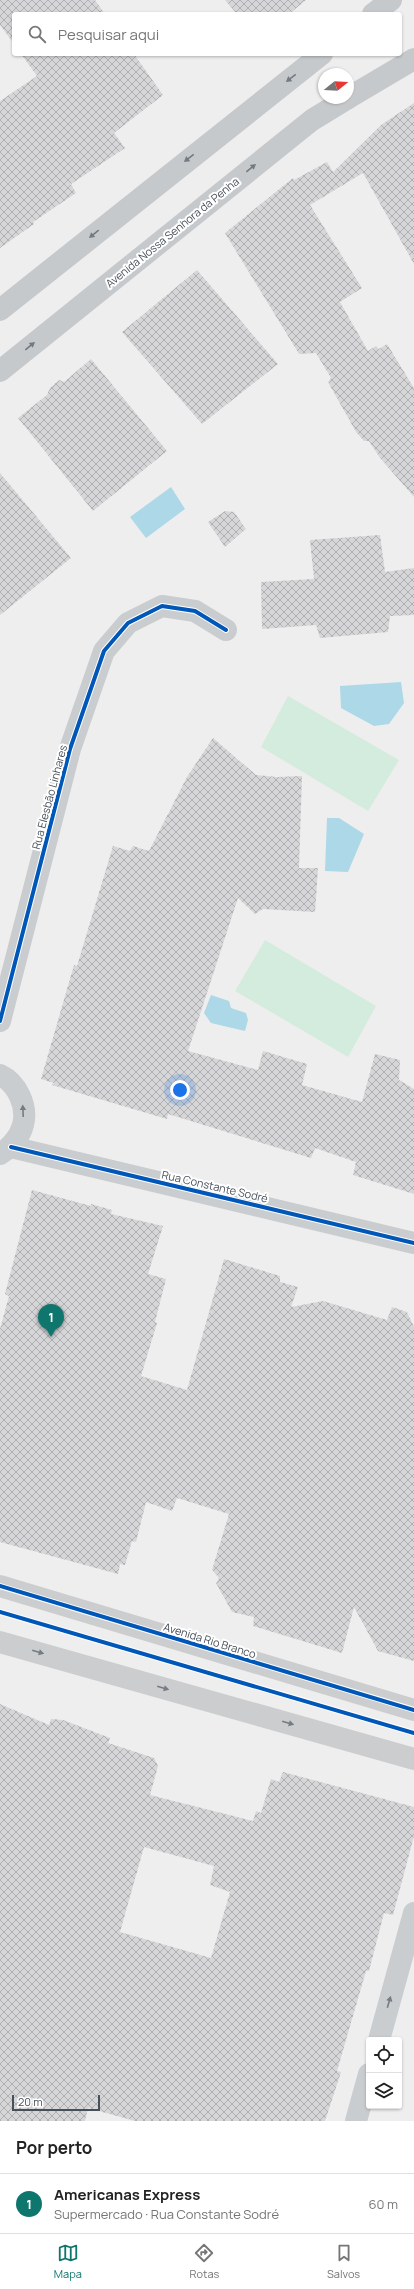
<!DOCTYPE html>
<html lang="pt">
<head>
<meta charset="utf-8">
<style>
  body { margin:0; font-family:Manrope,sans-serif; background:#f2f2f2; color:#222 }
  .controls { position:absolute; right:12px; bottom:12px; display:grid; overflow:hidden; border-radius:4px; box-shadow:0 1px 3px #0004 }
  .controls button { width:36px; height:36px; display:grid; place-items:center; padding:0; border:0; border-bottom:1px solid #e0e0e0; background:#fff; color:#222; font:20px sans-serif }
  .compass { position:absolute; left:318px; top:68px; width:36px; height:36px; border-radius:50%; background:#fff; box-shadow:0 1px 3px #0004; rotate:72deg }
  .scale { position:absolute; left:12px; bottom:10px; width:88px; box-sizing:border-box; padding-left:4px; border:2px solid #475059; border-top:0; font-size:11px; line-height:14px; white-space:nowrap; color:#475059; -webkit-text-stroke:3px #fff; paint-order:stroke }
  .you { position:absolute; left:180px; top:1090px; width:14px; height:14px; margin:-10px; border:3px solid #fff; border-radius:50%; background:#1a73e8; box-shadow:0 0 0 6px #1a73e833 }
  .badge { display:grid; place-items:center; width:26px; height:26px; border-radius:50%; background:#0f766e; color:#fff; font-size:13px; font-weight:700 }
  .pin { position:absolute; translate:-50% -33px; filter:drop-shadow(0 1px 2px #0008) }
  .pin::after { content:''; position:absolute; top:21px; width:14px; height:12px; background:inherit; clip-path:polygon(0 0,100% 0,50% 100%) }
  .list { margin:0; padding:0; list-style:none }
  h2 { display:flex; justify-content:space-between; align-items:center; height:52px; margin:0; padding:0 16px; font-size:17px }
  h2 small { font-size:13px; font-weight:400; color:#767676 }
  .list li { display:grid; grid-template-columns:26px 1fr auto; gap:12px; align-items:center; box-sizing:border-box; height:60px; padding:0 16px; border-top:1px solid #e0e0e0 }
  .list b { display:block; font-size:15px; white-space:nowrap }
  .list p { margin:0; font-size:13px; white-space:nowrap; color:#767676 }
  .list em { font-size:13px; font-style:normal; color:#767676 }
  .icon { flex:none; width:22px; height:22px; fill:none; stroke:currentColor; stroke-width:2; stroke-linecap:round; stroke-linejoin:round }
  .map { position:relative; flex:none; width:414px; height:2121px; overflow:hidden }
  .search { position:absolute; background:#fff; box-shadow:0 1px 3px #0004; left:12px; right:12px; top:12px; height:44px; display:flex; align-items:center; gap:10px; box-sizing:border-box; padding:0 14px; border-radius:4px; color:#767676; font-size:15px }
  .sheet { height:112px; background:#fff }
  nav { display:flex; justify-content:space-around; align-items:center; box-sizing:border-box; height:56px; border-top:1px solid #e0e0e0; background:#fff; font-size:11px; color:#767676 }
  nav a { display:grid; justify-items:center; gap:2px }
  nav .on { color:#0f766e }
  .map>svg:first-child { display:block }
  .green { fill:#d4ecde }
  .water { fill:#acd8e7 }
  .building { fill:url(#building-cross-hatch); fill-rule:evenodd }
  .lines { fill:none; stroke-linecap:round; stroke-linejoin:round }
  .street { stroke:#cacdcf; stroke-width:22 }
  .secondary { stroke:#cbcdcf; stroke-width:22 }
  .primary { stroke:#c6c9cc; stroke-width:22 }
  .cycleway-casing { stroke:#fff; stroke-width:6 }
  .cycleway { stroke:#0057b8; stroke-width:4 }
  .oneway { fill:#737a81 }
  .oneway2 { fill:#757c82 }
  .labels { text-anchor:middle; dominant-baseline:central; stroke-width:4; stroke-linejoin:round; paint-order:stroke }
  .street-label { font-size:11px; fill:#475059; stroke:#fff }
</style>
</head>
<body>
<div class="map">
<svg width="414" height="2121" viewBox="0 0 414 2121">
  <defs>
    <pattern id="building-cross-hatch" width="8" height="8" patternUnits="userSpaceOnUse"><rect width="8" height="8" fill="#d6d6d8"/><path d="M0 0l8 8M0 8l8-8" fill="none" stroke="#afb0b2"/></pattern>
  </defs>
  <rect width="100%" height="100%" fill="#efeeee"/>
  <!-- green -->
  <g class="green">
    <polygon points="288,696 399,760 368,811 261,747"/>
    <polygon points="265,940 376,1006 348,1057 235,991"/>
  </g>
  <!-- water -->
  <g class="water">
    <polygon points="171,487 185,509 146,538 130,517"/>
    <polygon points="401,682 404,703 389,724 374,726 341,708 340,686"/>
    <polygon points="327,818 339,818 364,834 348,872 325,871"/>
    <polygon points="211,995 229,1001 231,1008 246,1013 248,1020 245,1031 211,1023 204,1013"/>
  </g>
  <!-- building -->
  <g class="building">
    <polygon points="0,0 95,0 105,14 14,14 14,44 0,25"/>
    <polygon points="225,0 306,0 289,14 237,14"/>
    <polygon points="21,54 134,54 163,95 114,133 125,148 71,184 76,193 33,222 34,224 0,248 0,101 37,76"/>
    <polygon points="414,103 414,264 363,173 310,205 362,288 340,302 368,351 376,346 379,349 387,344 414,388 414,497 380,458 369,441 364,441 356,432 328,382 331,378 316,353 299,354 225,233 293,178 294,180 327,162 333,172 381,125"/>
    <polygon points="197,270 278,364 202,424 122,332"/>
    <polygon points="91,359 167,451 93,511 18,418 47,395 50,388 59,380 64,382"/>
    <polygon points="0,473 71,558 0,615"/>
    <polygon points="225,511 234,512 246,529 225,547 208,522"/>
    <polygon points="380,535 385,572 414,568 414,615 390,616 388,632 320,638 316,625 262,629 261,582 314,579 310,540"/>
    <polygon points="213,738 256,775 277,777 302,776 299,868 318,868 315,912 263,909 255,914 238,898 188,1051 258,1070 263,1051 307,1064 302,1085 362,1102 375,1054 400,1060 399,1080 414,1089 414,1194 353,1175 356,1162 315,1148 311,1158 168,1114 167,1119 52,1085 54,1083 41,1079 74,965 77,966 113,846 130,851 133,846 149,851 187,777"/>
    <polygon points="32,1190 91,1206 91,1204 112,1210 111,1214 163,1226 148,1274 166,1279 155,1322 157,1323 141,1376 187,1390 224,1259 280,1276 280,1282 298,1287 291,1307 323,1301 387,1320 392,1307 407,1312 414,1327 414,1661 378,1651 354,1607 342,1653 253,1626 254,1617 232,1612 216,1583 219,1578 212,1570 229,1514 177,1498 172,1511 146,1502 136,1542 132,1541 125,1565 120,1564 118,1574 0,1542 0,1329 9,1296 5,1294"/>
    <path d="M0,1704L49,1725L51,1719L63,1720L110,1738L108,1743L154,1758L158,1766L150,1795L253,1821L256,1811L261,1813L271,1779L279,1782L283,1772L414,1807V1836L393,1915L384,1913L369,1971H366L337,2071L341,2072L325,2121H135L88,2108L85,2121H0ZM144,1847L214,1866L210,1885L230,1892L211,1958L120,1932Z"/>
  </g>
  <g class="lines">
    <!-- street -->
    <g class="street">
      <polyline points="0,1021 70,749 104,651 128,623 162,606 195,611 226,630"/>
      <path d="M0,1075C17,1083 28,1106 23,1125C20,1137 10,1148 0,1154"/>
      <polyline points="11,1147 414,1243"/>
      <polyline points="379,2040 414,1913"/>
      <polyline points="356,2121 369,2074"/>
    </g>
    <!-- secondary -->
    <g class="secondary">
      <polyline points="0,1586 414,1710"/>
      <polyline points="0,1642 414,1759"/>
    </g>
    <!-- primary -->
    <g class="primary">
      <polyline points="373,14 391,0"/>
      <polyline points="348,98 414,59"/>
      <polyline points="0,310 322,54"/>
      <polyline points="0,371 312,120 348,98"/>
    </g>
    <defs>
      <g id="cycleway">
        <polyline points="0,1021 70,749 104,651 128,623 162,606 195,611 226,630"/>
        <polyline points="11,1147 414,1243"/>
        <polyline points="0,1586 414,1710"/>
        <polyline points="0,1612 414,1733"/>
      </g>
    </defs>
    <!-- cycleway casing -->
    <use href="#cycleway" class="cycleway-casing"/>
    <!-- cycleway -->
    <use href="#cycleway" class="cycleway"/>
  </g>
  <!-- one-way arrows -->
  <defs><path id="oneway-solid" d="M-6-.8H1V-3.2L6.5 0L1 3.2V.8H-6Z"/></defs>
  <g class="oneway">
    <use href="#oneway-solid" transform="translate(291 78) rotate(142)"/>
    <use href="#oneway-solid" transform="translate(189 158) rotate(142)"/>
    <use href="#oneway-solid" transform="translate(251 168) rotate(-39)"/>
    <use href="#oneway-solid" transform="translate(94 234) rotate(141)"/>
    <use href="#oneway-solid" transform="translate(30 346) rotate(-39)"/>
  </g>
  <g class="oneway2">
    <use href="#oneway-solid" transform="translate(23 1111) rotate(-92)"/>
    <use href="#oneway-solid" transform="translate(38 1652) rotate(16)"/>
    <use href="#oneway-solid" transform="translate(163 1688) rotate(16)"/>
    <use href="#oneway-solid" transform="translate(288 1723) rotate(16)"/>
    <use href="#oneway-solid" transform="translate(389 2002) rotate(-74)"/>
  </g>
  <g class="labels">
    <!-- street labels -->
    <g class="street-label">
      <text transform="translate(172 232) rotate(-39)">Avenida Nossa Senhora da Penha</text>
      <text transform="translate(49 797) rotate(-75)">Rua Elesbão Linhares</text>
      <text transform="translate(215 1186) rotate(13)">Rua Constante Sodré</text>
      <text transform="translate(210 1640) rotate(17)">Avenida Rio Branco</text>
    </g>
  </g>
</svg>
<div class="controls">
<button><svg class="icon" aria-label="locate" viewBox="0 0 24 24"><circle cx="12" cy="12" r="6"/><path d="M12 2v4M12 18v4M2 12h4M18 12h4"/></svg></button>
<button><svg class="icon" aria-label="layers" viewBox="0 0 24 24"><path d="M12 4l9 5-9 5-9-5zM3 14l9 5 9-5"/></svg></button>
</div>
<svg class="compass" viewBox="-18 -18 36 36"><path d="M0-13l5 13h-10z" fill="#e53935"/><path d="M0 13l5-13h-10z" fill="#767676"/></svg>
<div class="scale">20 m</div>
<div class="you"></div>
<div class="pin badge" style="left:51px;top:1337px">1</div>
<div class="search"><svg class="icon" aria-label="search" viewBox="0 0 24 24"><circle cx="10" cy="10" r="6"/><path d="M15 15l6 6"/></svg>Pesquisar aqui</div>
</div>
<section class="sheet">
<h2>Por perto<small></small></h2>
<ul class="list">
<li><span class="badge">1</span><div><b>Americanas Express</b><p>Supermercado · Rua Constante Sodré</p></div><em>60 m</em></li>
</ul>
</section>
<nav>
<a class="on"><svg class="icon" aria-label="map" viewBox="0 0 24 24"><path d="M3 6l6-2 6 2 6-2v14l-6 2-6-2-6 2zM9 4v14M15 6v14"/></svg>Mapa</a>
<a><svg class="icon" aria-label="directions" viewBox="0 0 24 24"><path d="M12 3l9 9-9 9-9-9zM9 14v-3h6M13 9l2 2-2 2"/></svg>Rotas</a>
<a><svg class="icon" aria-label="saved" viewBox="0 0 24 24"><path d="M7 4h10v16l-5-4-5 4z"/></svg>Salvos</a>
</nav>
</body>
</html>
